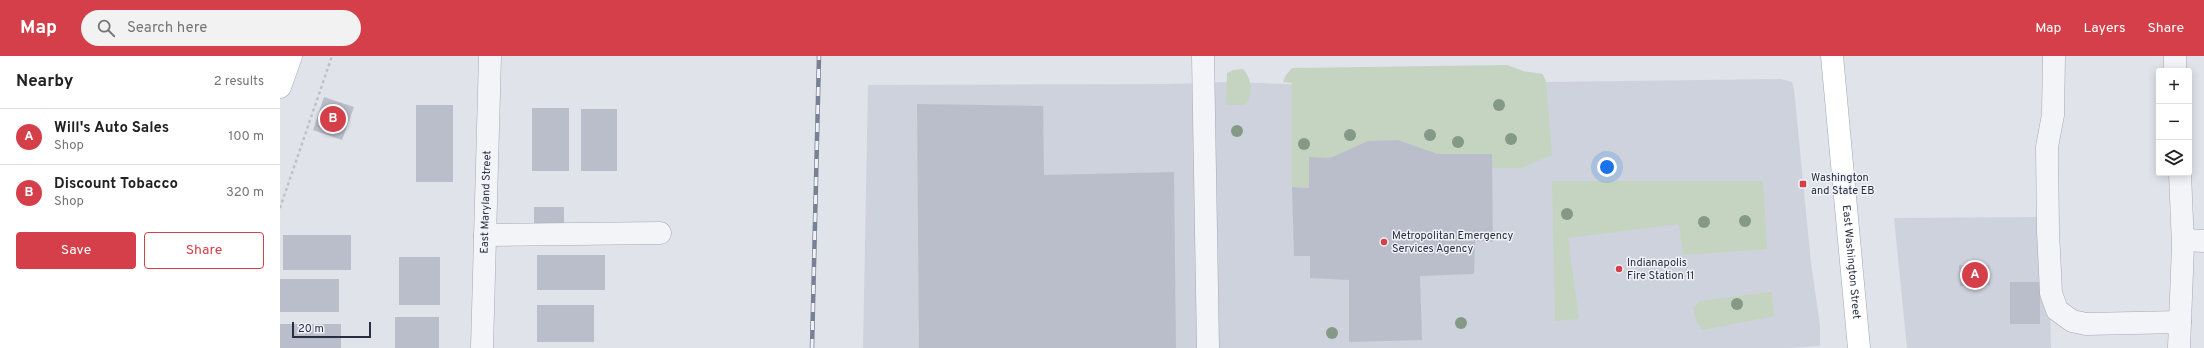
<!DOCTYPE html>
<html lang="en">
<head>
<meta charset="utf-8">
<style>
  body { margin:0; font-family:Overpass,sans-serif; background:#f2f2f2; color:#222 }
  .controls { position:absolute; right:12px; top:12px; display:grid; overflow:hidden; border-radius:4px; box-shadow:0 2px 10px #0003 }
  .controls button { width:36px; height:36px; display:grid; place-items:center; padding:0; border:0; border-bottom:1px solid #e0e0e0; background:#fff; color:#222; font:20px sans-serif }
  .scale { position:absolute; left:12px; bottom:10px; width:79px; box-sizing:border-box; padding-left:4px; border:2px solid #282f42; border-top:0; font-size:11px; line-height:14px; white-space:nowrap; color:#282f42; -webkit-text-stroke:3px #f0f2f7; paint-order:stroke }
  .you { position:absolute; left:1327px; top:111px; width:14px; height:14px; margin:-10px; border:3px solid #fff; border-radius:50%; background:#1a73e8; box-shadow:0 0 0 6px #1a73e833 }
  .badge { display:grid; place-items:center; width:26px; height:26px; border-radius:50%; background:#d53f49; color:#fff; font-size:13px; font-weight:700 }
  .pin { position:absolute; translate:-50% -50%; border:2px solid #fff; box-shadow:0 1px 4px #0006 }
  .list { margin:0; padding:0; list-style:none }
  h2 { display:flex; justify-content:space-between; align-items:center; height:52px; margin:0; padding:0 16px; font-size:17px }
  h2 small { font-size:13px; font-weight:400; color:#767676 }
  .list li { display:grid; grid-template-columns:26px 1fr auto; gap:12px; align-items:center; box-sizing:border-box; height:56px; padding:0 16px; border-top:1px solid #e0e0e0 }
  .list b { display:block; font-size:15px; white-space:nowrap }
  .list p { margin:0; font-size:13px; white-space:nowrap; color:#767676 }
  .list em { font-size:13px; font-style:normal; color:#767676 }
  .actions { display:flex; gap:8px; padding:12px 16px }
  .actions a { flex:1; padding:9px 0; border:1px solid #d53f49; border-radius:4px; text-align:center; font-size:14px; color:#d53f49 }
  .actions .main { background:#d53f49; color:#fff }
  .icon { flex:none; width:22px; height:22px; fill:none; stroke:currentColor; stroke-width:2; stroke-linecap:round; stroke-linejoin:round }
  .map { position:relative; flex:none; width:1924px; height:292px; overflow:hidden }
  header { display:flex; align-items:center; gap:24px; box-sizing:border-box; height:56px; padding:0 20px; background:#d53f49; color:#fff }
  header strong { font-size:19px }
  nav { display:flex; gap:22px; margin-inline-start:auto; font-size:14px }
  .search { width:280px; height:36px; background:#f2f2f2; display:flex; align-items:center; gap:10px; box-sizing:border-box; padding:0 14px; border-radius:22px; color:#767676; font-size:15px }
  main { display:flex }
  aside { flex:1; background:#fff }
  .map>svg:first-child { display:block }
  .built { fill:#ced2dc }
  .green { fill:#c4d4c1 }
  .building { fill:#babeca }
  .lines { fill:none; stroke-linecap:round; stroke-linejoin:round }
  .minor-casing { stroke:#a5a9b4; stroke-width:23 }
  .major-casing { stroke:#9fa6b6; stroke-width:23 }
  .path { stroke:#bec1c9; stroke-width:2.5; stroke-dasharray:3 3; stroke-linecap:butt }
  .minor { stroke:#f3f4f8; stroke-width:22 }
  .major { stroke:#fff; stroke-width:22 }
  .rail-casing { stroke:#788194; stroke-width:4.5 }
  .rail { stroke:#f0f2f7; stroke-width:3; stroke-dasharray:9; stroke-linecap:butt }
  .tree { fill:#849a86 }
  .poi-dot { fill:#d53f49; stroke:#f0f2f7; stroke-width:1.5 }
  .labels { text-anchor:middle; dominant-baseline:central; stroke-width:3; stroke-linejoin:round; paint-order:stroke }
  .poi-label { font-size:11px; fill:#282f42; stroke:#f0f2f7; text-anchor:start }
  .street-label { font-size:11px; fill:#282f42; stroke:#f0f2f7 }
</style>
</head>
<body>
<header>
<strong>Map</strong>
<div class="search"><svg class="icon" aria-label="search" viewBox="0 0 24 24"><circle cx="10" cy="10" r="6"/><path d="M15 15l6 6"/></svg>Search here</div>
<nav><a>Map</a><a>Layers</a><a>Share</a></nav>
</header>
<main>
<aside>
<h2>Nearby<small>2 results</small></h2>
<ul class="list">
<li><span class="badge">A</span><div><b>Will's Auto Sales</b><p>Shop</p></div><em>100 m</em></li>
<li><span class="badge">B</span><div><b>Discount Tobacco</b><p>Shop</p></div><em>320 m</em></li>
</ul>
<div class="actions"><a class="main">Save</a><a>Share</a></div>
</aside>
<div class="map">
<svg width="1924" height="292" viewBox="0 0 1924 292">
  <rect width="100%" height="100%" fill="#e0e3ea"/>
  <!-- built -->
  <g class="built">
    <polygon points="1501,23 1512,26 1514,33 1531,207 1540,269 1540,290 1509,292 583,292 588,29 890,28 946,26 1006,28 1266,26"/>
    <polygon points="1768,161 1771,292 1627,292 1614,162"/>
  </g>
  <!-- green -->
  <g class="green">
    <polygon points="1227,9 1243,15 1263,18 1266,26 1272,99 1241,112 1212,112 1212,98 1158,98 1118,84 1088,85 1050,102 1029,132 1012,131 1012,27 1003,26 1006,19 1012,12"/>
    <path d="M963,13C972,23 974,39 965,49H946L947,17L953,14Z"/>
    <polygon points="1272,125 1483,125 1487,193 1403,199 1399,168 1288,182 1299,263 1275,265"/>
    <polygon points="1492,236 1494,260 1422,274 1417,266 1413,253 1419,245"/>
  </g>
  <!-- building -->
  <g class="building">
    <polygon points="44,41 74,51 62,84 33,74"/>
    <polygon points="637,48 763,50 764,119 894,116 896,292 639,292"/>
    <rect x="136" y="49" width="37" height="77"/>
    <rect x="252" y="52" width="37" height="63"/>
    <rect x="301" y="53" width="36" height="62"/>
    <polygon points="1118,84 1158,98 1212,98 1213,186 1195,185 1194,218 1140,220 1142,284 1069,286 1069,224 1030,222 1030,200 1014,200 1012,131 1029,132 1029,101 1050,102 1088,85"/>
    <rect x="254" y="151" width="30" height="22"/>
    <rect x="3" y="179" width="68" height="35"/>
    <rect x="257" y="199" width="68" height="35"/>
    <rect x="119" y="201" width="41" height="48"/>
    <polygon points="1679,209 1709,209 1710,229 1680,230"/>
    <rect x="0" y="223" width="59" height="33"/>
    <rect x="1730" y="226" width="30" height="42"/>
    <rect x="257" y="249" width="57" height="37"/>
    <rect x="115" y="261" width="44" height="31"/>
    <rect x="0" y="268" width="61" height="24"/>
  </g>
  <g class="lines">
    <defs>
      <g id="minor">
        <polyline points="923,0 928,292"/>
        <polyline points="1774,0 1773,59 1767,91 1768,175 1771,237 1777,254 1792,265 1806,268 1900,266"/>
        <polyline points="1895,0 1895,15"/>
        <polyline points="205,179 380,177"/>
        <polyline points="1903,184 1924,185"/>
        <path id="s1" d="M202,292L210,0"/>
        <polyline points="1899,292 1903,190 1900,117"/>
      </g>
      <g id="major">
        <path id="s2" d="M1552,0L1579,292"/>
        <polyline points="0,31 11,0"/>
      </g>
    </defs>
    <!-- minor casing -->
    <use href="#minor" class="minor-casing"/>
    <!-- major casing -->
    <use href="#major" class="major-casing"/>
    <!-- path -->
    <polyline class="path" points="0,152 52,0"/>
    <!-- minor -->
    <use href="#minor" class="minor"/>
    <!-- major -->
    <use href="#major" class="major"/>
    <defs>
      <polyline id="rail" points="532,292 539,0"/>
    </defs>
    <!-- rail casing -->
    <use href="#rail" class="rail-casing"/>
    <!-- rail -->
    <use href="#rail" class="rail"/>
  </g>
  <!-- trees -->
  <g class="tree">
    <circle cx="1219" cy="49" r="6"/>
    <circle cx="957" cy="75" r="6"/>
    <circle cx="1070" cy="79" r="6"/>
    <circle cx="1150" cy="79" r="6"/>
    <circle cx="1231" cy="83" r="6"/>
    <circle cx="1178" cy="86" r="6"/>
    <circle cx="1024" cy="88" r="6"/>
    <circle cx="1287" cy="158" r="6"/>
    <circle cx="1465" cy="165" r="6"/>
    <circle cx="1424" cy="166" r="6"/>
    <circle cx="1457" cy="248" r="6"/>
    <circle cx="1181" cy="267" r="6"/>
    <circle cx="1052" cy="277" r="6"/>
  </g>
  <!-- markers -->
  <g class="poi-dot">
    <rect x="1519" y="124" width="8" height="8" rx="2"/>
    <circle cx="1104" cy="186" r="4"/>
    <circle cx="1339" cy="213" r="4"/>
  </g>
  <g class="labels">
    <!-- poi labels -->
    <g class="poi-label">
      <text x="1531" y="122">Washington<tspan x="1531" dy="13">and State EB</tspan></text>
      <text x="1112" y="180">Metropolitan Emergency<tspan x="1112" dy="13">Services Agency</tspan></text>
      <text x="1347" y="207">Indianapolis<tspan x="1347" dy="13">Fire Station 11</tspan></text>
    </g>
    <!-- street labels -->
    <g class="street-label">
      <text stroke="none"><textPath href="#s1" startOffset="146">East Maryland Street</textPath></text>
      <text stroke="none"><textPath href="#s2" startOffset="207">East Washington Street</textPath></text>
    </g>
  </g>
</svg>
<div class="controls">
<button>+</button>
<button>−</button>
<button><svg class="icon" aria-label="layers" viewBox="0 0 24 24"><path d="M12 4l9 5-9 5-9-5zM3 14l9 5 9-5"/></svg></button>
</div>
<div class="scale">20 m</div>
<div class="you"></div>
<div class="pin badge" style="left:1695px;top:219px">A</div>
<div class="pin badge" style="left:53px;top:63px">B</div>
</div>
</main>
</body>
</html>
